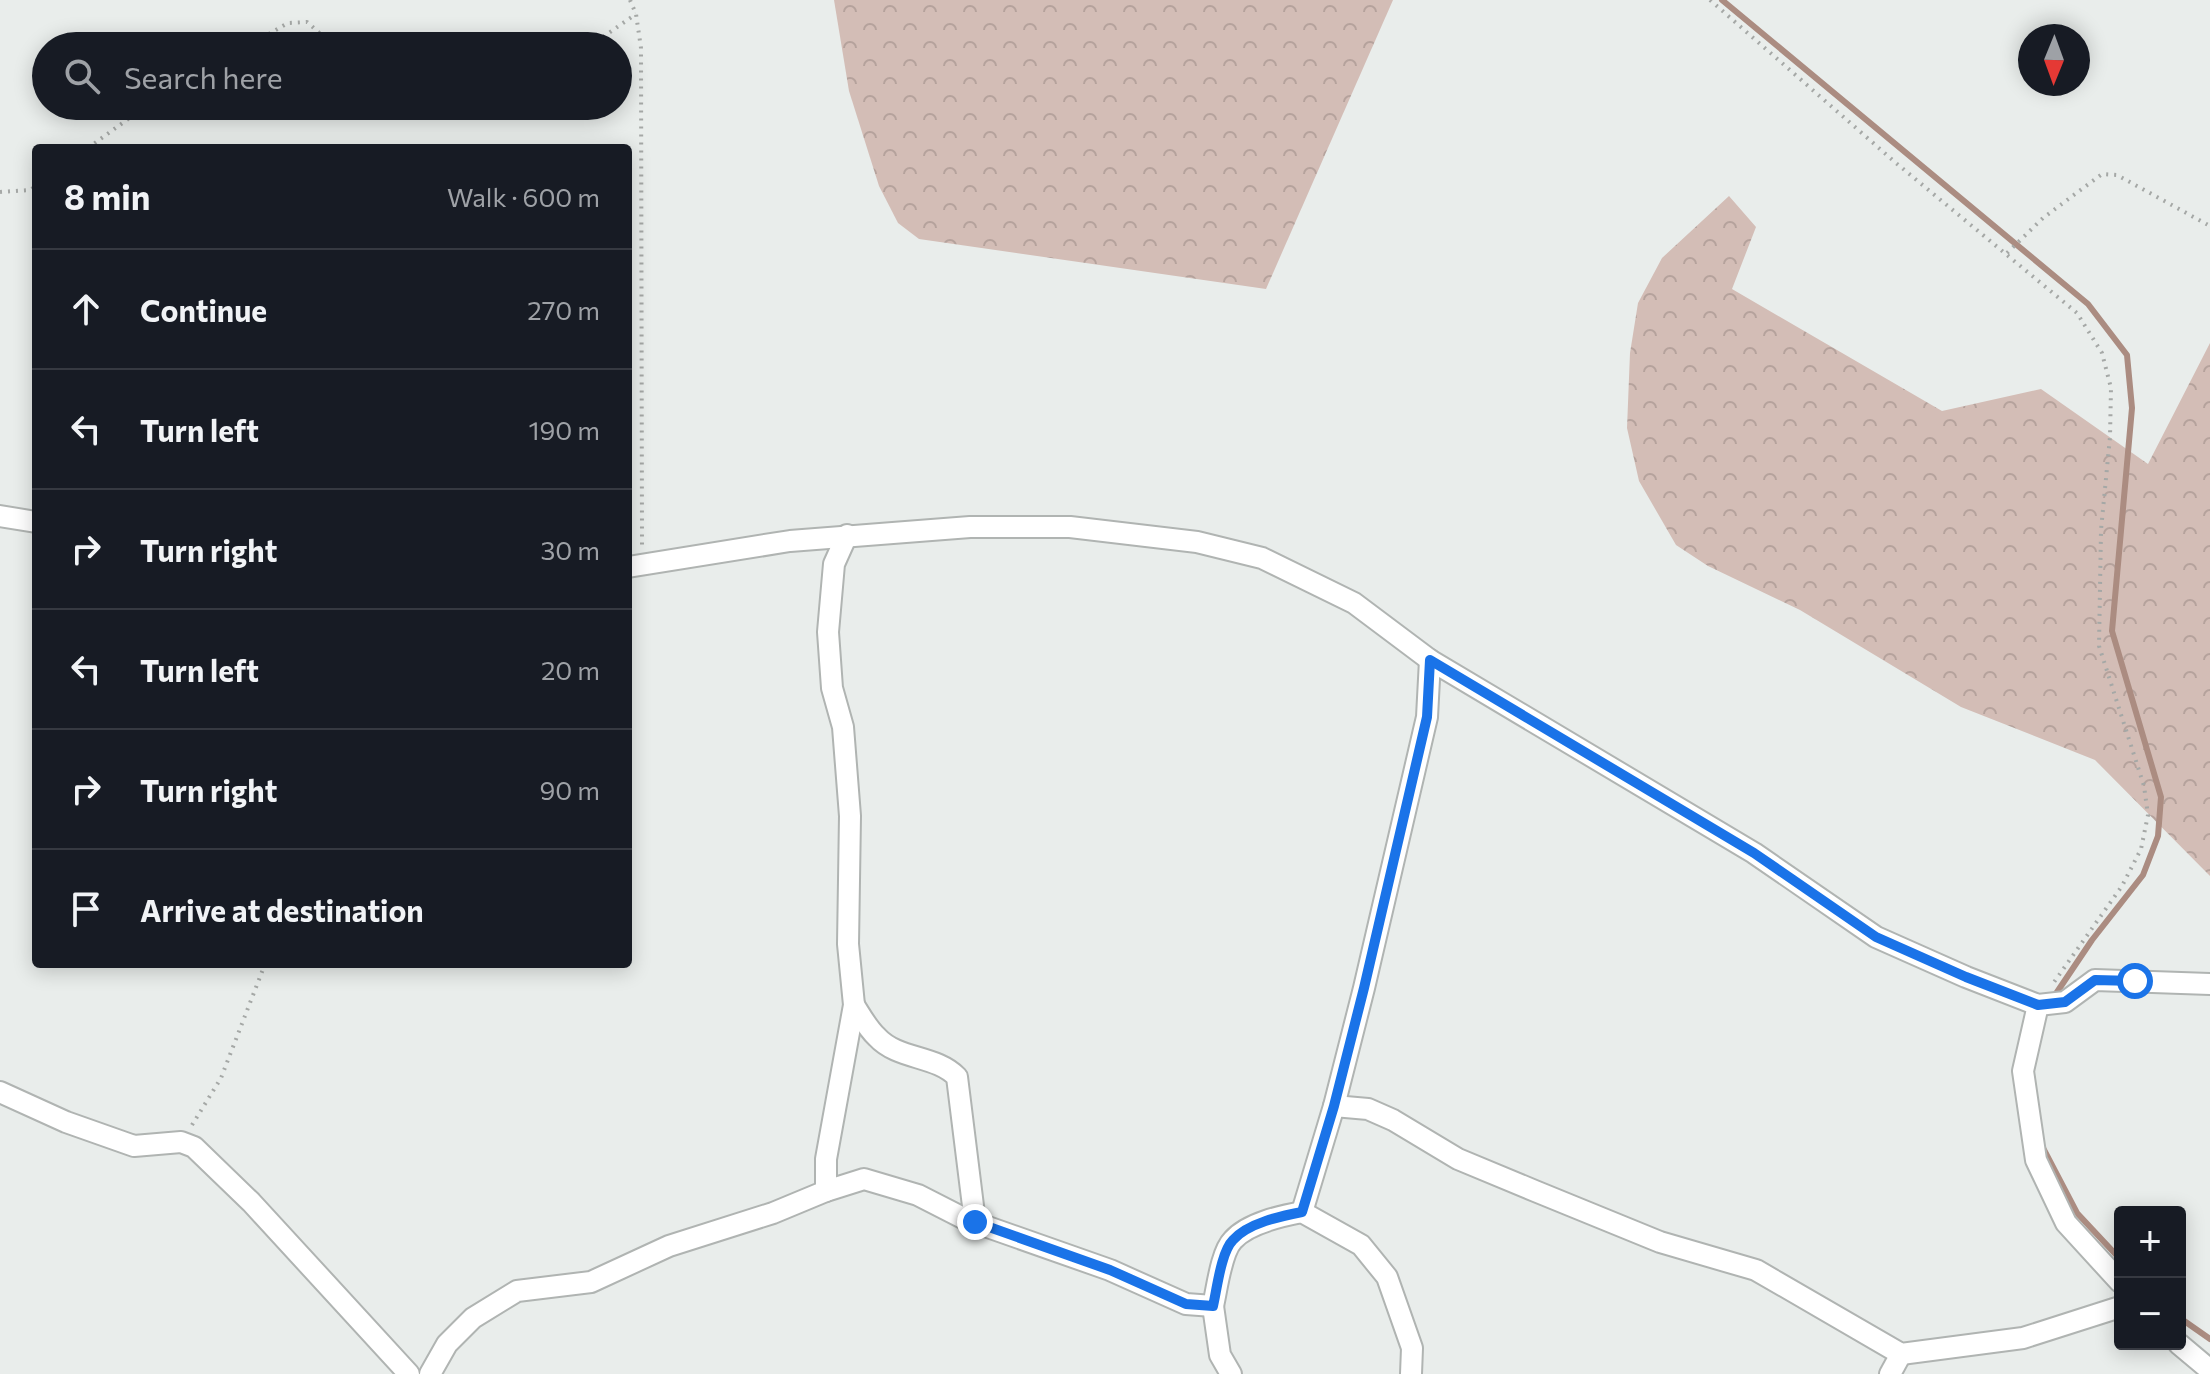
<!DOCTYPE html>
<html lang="en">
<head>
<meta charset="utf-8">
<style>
  body { margin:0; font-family:Commissioner,sans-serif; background:#20242c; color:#f1f3f6 }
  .controls { position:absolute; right:24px; bottom:24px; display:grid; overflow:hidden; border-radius:8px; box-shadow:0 4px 20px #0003 }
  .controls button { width:72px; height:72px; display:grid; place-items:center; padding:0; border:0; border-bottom:2px solid #363941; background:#171b24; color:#f1f3f6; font:40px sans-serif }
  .compass { position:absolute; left:2018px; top:24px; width:72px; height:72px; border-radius:50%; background:#171b24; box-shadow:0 4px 20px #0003; rotate:181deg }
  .stop { position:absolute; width:24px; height:24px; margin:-18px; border:6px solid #1a73e8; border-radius:50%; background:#fff }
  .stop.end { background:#1a73e8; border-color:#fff; box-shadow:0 2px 8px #0008 }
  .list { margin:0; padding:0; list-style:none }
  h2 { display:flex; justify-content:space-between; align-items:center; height:104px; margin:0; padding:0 32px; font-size:34px }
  h2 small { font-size:26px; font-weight:400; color:#9ea1a6 }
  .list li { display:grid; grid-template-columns:52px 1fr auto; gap:24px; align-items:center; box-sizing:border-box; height:120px; padding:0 32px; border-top:2px solid #363941 }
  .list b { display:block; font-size:30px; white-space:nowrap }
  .list em { font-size:26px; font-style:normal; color:#9ea1a6 }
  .icon { flex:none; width:44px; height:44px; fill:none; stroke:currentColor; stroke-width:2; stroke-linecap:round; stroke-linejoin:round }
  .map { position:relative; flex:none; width:2210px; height:1374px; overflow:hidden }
  .search { position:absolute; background:#171b24; box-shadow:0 4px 20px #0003; left:32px; top:32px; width:600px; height:88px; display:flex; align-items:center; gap:20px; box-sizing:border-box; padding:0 28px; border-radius:44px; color:#9ea1a6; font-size:30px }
  .panel { position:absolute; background:#171b24; box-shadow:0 4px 20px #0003; left:32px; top:144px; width:600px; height:824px; border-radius:8px }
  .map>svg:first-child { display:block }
  .forest { fill:url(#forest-crowns) }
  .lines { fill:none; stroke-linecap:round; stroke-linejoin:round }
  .stream { stroke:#ab8c81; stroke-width:6 }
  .minor-casing { stroke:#b0b4b2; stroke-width:24 }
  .path { stroke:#a5a8a6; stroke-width:4; stroke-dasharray:2 6; stroke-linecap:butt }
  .minor { stroke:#fff; stroke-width:20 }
  .route { stroke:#1a73e8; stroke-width:10 }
</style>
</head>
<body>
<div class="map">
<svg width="2210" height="1374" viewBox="0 0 2210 1374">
  <defs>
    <pattern id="forest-crowns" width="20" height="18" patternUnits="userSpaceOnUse" patternTransform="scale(2)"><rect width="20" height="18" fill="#d3bdb6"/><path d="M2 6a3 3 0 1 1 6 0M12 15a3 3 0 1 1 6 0" fill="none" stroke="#b5a29c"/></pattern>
  </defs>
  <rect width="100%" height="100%" fill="#e9edeb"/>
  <!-- forest -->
  <g class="forest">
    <polygon points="834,0 1393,0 1266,289 919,239 898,223 879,186 849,91"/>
    <polygon points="1729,196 1756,227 1732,289 1942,411 2041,389 2148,464 2210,343 2210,876 2095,760 1961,707 1800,610 1708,566 1676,545 1639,481 1627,428 1630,353 1638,303 1662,258"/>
  </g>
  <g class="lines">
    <!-- stream -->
    <g class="stream">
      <polyline points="1722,0 2088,304 2127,355 2132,408 2112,631 2161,797 2158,836 2143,875 2092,940 2053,998"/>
      <polyline points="2043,1148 2077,1213 2120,1259"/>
      <polyline points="2180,1318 2210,1339"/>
    </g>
    <defs>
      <g id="minor">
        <polyline points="0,516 36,522"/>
        <polyline points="628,567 790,541 970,527 1070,527 1197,542 1262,558 1354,603 1430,660 1754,853 1876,937 1966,977 2038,1005 2065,1002 2095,980 2210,984"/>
        <path d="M854,1005C861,1016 868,1029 877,1037C898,1060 936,1055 957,1077L975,1222"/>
        <polyline points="2038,1005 2023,1071 2036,1160 2066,1223 2120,1282"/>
        <polyline points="0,1092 66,1122 134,1146 181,1142 194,1147 251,1202 409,1374"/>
        <polyline points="1334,1106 1368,1109 1393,1120 1458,1159 1535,1191 1660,1242 1756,1270 1901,1354 2023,1338 2120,1307"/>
        <path d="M826,1191L864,1179L918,1195L965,1219L1110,1270L1186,1304L1213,1306C1217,1289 1221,1252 1233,1240C1248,1223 1281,1216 1302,1212L1361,1245L1387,1277L1412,1348L1411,1374"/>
        <polyline points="1302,1212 1334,1106 1364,988 1427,717 1430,660"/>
        <polyline points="1213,1306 1220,1355 1231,1374"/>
        <polyline points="2179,1344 2210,1370"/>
        <polyline points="430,1374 447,1344 473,1318 517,1291 591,1282 669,1246 773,1213 826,1191 826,1159 854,1005 848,944 850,816 843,727 832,688 828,632 834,564 847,535"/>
        <polyline points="1890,1374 1901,1354"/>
      </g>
    </defs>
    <!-- minor casing -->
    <use href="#minor" class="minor-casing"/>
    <!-- path -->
    <g class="path">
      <polyline points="630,0 636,14 641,48 642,548"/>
      <polyline points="1710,0 1896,163 2077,313 2102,353 2111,388 2110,437 2101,530 2099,646 2144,786 2148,815 2141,849 2122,886 2052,985"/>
      <polyline points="248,46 288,23 307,22 334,46"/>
      <polyline points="590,46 636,14"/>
      <polyline points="403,106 413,110 428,106"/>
      <polyline points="88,148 146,106"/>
      <polyline points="0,192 30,190 36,186"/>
      <polyline points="2007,253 2043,218 2102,174 2117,175 2210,226"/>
      <polyline points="192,1125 221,1078 265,964"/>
    </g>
    <!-- minor -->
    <use href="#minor" class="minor"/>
  </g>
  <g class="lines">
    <!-- route -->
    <path class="route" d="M975,1222L1110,1270L1186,1304L1213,1306C1217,1289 1221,1252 1233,1240C1248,1223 1281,1216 1302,1212L1334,1106L1364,988L1427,717L1430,660L1754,853L1876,937L1966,977L2038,1005L2065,1002L2095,980L2135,981"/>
  </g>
</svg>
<div class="controls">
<button>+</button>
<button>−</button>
</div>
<svg class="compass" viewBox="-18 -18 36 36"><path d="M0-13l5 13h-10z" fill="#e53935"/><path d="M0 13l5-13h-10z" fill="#9ea1a6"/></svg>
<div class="stop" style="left:2135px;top:981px"></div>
<div class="stop end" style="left:975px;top:1222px"></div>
<div class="search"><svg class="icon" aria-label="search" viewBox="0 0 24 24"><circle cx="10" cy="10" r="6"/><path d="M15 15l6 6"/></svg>Search here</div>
<section class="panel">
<h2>8 min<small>Walk · 600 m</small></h2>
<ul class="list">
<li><svg class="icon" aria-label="ahead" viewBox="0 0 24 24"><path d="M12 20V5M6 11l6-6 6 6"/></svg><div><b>Continue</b></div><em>270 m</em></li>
<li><svg class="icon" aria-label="left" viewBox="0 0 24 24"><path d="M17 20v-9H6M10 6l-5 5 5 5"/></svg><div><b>Turn left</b></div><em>190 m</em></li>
<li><svg class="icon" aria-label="right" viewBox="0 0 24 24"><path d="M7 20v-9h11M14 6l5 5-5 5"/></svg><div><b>Turn right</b></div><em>30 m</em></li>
<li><svg class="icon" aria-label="left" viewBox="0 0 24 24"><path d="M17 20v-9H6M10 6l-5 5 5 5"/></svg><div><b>Turn left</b></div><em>20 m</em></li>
<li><svg class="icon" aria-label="right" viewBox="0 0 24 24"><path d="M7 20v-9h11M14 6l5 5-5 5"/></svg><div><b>Turn right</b></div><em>90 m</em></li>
<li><svg class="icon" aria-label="arrive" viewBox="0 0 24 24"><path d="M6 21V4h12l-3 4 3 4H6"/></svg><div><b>Arrive at destination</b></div></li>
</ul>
</section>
</div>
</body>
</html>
